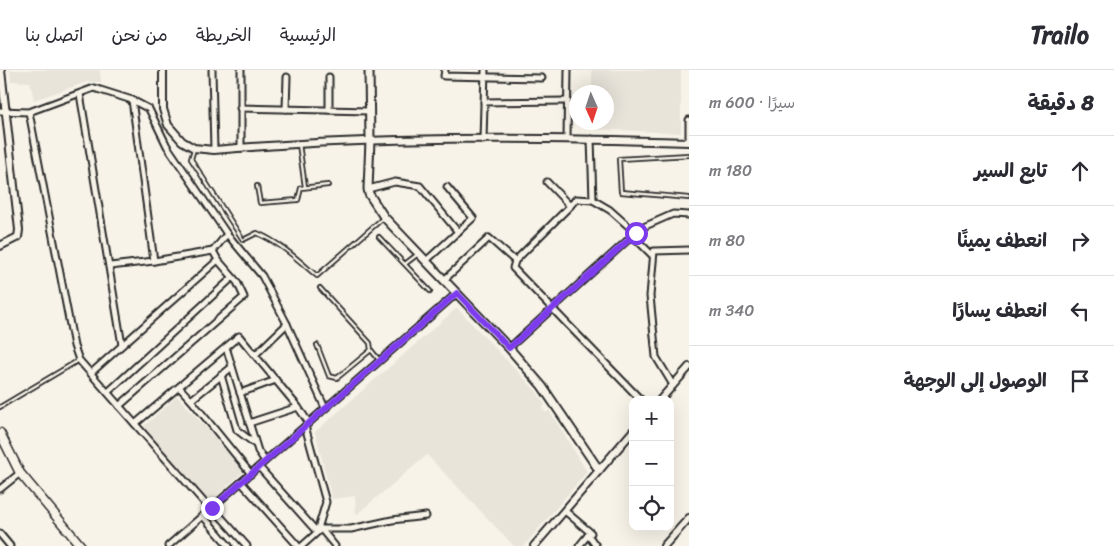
<!DOCTYPE html>
<html lang="ar">
<head>
<meta charset="utf-8">
<style>
  body { margin:0; font-family:Sriracha,"Playpen Sans Arabic",sans-serif; background:#f7f7f7; color:#2b2b33; direction:rtl }
  .controls { position:absolute; right:15px; bottom:15px; display:grid; overflow:hidden; border-radius:10px; box-shadow:0 5px 20px #0002 }
  .controls button { width:45px; height:45px; display:grid; place-items:center; padding:0; border:0; border-bottom:1px solid #e1e1e2; background:#fff; color:#2b2b33; font:25px sans-serif }
  .compass { position:absolute; left:569px; top:15px; width:45px; height:45px; border-radius:50%; background:#fff; box-shadow:0 5px 20px #0002; rotate:177deg }
  .stop { position:absolute; width:15px; height:15px; margin:-11px; border:4px solid #7c3aed; border-radius:50%; background:#fff }
  .stop.end { background:#7c3aed; border-color:#fff; box-shadow:0 1px 5px #0008 }
  .list { margin:0; padding:0; list-style:none }
  h2 { display:flex; justify-content:space-between; align-items:center; height:65px; margin:0; padding:0 20px; font-size:21px }
  h2 small { font-size:16px; font-weight:400; color:#7c7c81 }
  .list li { display:grid; grid-template-columns:32px 1fr auto; gap:15px; align-items:center; box-sizing:border-box; height:70px; padding:0 20px; border-top:1px solid #e1e1e2 }
  .list b { display:block; font-size:19px; white-space:nowrap }
  .list em { font-size:16px; font-style:normal; color:#7c7c81 }
  .icon { flex:none; width:28px; height:28px; fill:none; stroke:currentColor; stroke-width:2; stroke-linecap:round; stroke-linejoin:round }
  .map { position:relative; flex:none; width:689px; height:476px; overflow:hidden; direction:ltr }
  header { display:flex; align-items:center; gap:30px; box-sizing:border-box; height:70px; padding:0 25px; background:#fff; border-bottom:1px solid #e1e1e2 }
  header strong { font-size:24px }
  nav { display:flex; gap:28px; margin-inline-start:auto; font-size:18px }
  main { display:flex }
  aside { flex:1; background:#fff }
  .map>svg:first-child { display:block }
  .built { fill:#e8e4da }
  .lines { fill:none; stroke-linecap:round; stroke-linejoin:round }
  .service-casing { stroke:#2b2b2b; stroke-width:6 }
  .minor-casing { stroke:#2b2b2b; stroke-width:9 }
  .tertiary-casing { stroke:#2b2b2b; stroke-width:10 }
  .secondary-casing { stroke:#2b2b2b; stroke-width:11 }
  .primary-casing { stroke:#2b2b2b; stroke-width:11 }
  .service { stroke:#f7f3e8; stroke-width:2.5 }
  .minor { stroke:#f7f3e8; stroke-width:5 }
  .tertiary { stroke:#f7f3e8; stroke-width:6 }
  .secondary { stroke:#f7f3e8; stroke-width:7 }
  .primary { stroke:#f7f3e8; stroke-width:8 }
  .route { stroke:#7c3aed; stroke-width:6 }
</style>
</head>
<body>
<header>
<strong>Trailo</strong>
<nav><a>الرئيسية</a><a>الخريطة</a><a>من نحن</a><a>اتصل بنا</a></nav>
</header>
<main>
<aside>
<h2>8 دقيقة<small>سيرًا · 600 m</small></h2>
<ul class="list">
<li><svg class="icon" aria-label="ahead" viewBox="0 0 24 24"><path d="M12 20V5M6 11l6-6 6 6"/></svg><div><b>تابع السير</b></div><em>180 m</em></li>
<li><svg class="icon" aria-label="right" viewBox="0 0 24 24"><path d="M7 20v-9h11M14 6l5 5-5 5"/></svg><div><b>انعطف يمينًا</b></div><em>80 m</em></li>
<li><svg class="icon" aria-label="left" viewBox="0 0 24 24"><path d="M17 20v-9H6M10 6l-5 5 5 5"/></svg><div><b>انعطف يسارًا</b></div><em>340 m</em></li>
<li><svg class="icon" aria-label="arrive" viewBox="0 0 24 24"><path d="M6 21V4h12l-3 4 3 4H6"/></svg><div><b>الوصول إلى الوجهة</b></div></li>
</ul>
</aside>
<div class="map">
<svg width="689" height="476" viewBox="0 0 689 476">
  <rect width="100%" height="100%" fill="#f7f3e8"/>
  <filter id="ink" filterUnits="userSpaceOnUse"><feTurbulence type="fractalNoise" baseFrequency=".02" numOctaves="2"/><feDisplacementMap in="SourceGraphic" scale="10" xChannelSelector="R" yChannelSelector="G"/><feConvolveMatrix kernelMatrix="1 2 1 2 8 2 1 2 1" color-interpolation-filters="sRGB"/></filter>
  <g filter="url(#ink)">
    <!-- built -->
    <g class="built">
      <polygon points="10,0 100,0 101,12 87,12 34,30 30,12 11,11"/>
      <polygon points="592,0 681,0 681,63 592,59 592,53 606,52 606,22 592,22"/>
      <polygon points="457,238 536,321 545,335 542,338 546,343 549,340 586,400 586,403 524,476 514,476 427,385 356,445 355,426 332,429 315,362"/>
      <polygon points="177,326 245,400 210,432 142,358"/>
    </g>
    <g class="lines">
      <defs>
        <g id="service">
          <polyline points="299,74 305,117"/>
          <path d="M194,79L191,89L243,170L257,163C282,174 297,189 317,206L383,148"/>
          <polyline points="689,85 619,89 621,122 689,128"/>
          <polyline points="257,116 260,133 298,130 301,118 328,115"/>
          <polyline points="379,167 430,221"/>
          <polyline points="405,194 418,184"/>
          <polyline points="317,275 329,306 337,308 371,280 370,273 320,218"/>
          <polyline points="371,280 380,291"/>
          <polyline points="0,337 79,290"/>
        </g>
        <g id="minor">
          <polyline points="212,0 214,80"/>
          <polyline points="445,0 444,6 542,8"/>
          <polyline points="80,24 122,275"/>
          <polyline points="132,30 154,191"/>
          <polyline points="484,32 568,31"/>
          <polyline points="240,38 369,41"/>
          <polyline points="286,39 287,7"/>
          <polyline points="329,40 329,7"/>
          <polyline points="0,41 29,42 94,18 132,30 149,39 167,76 227,164 262,206 287,254 325,338"/>
          <polyline points="29,42 74,276 79,290 135,354 239,266 298,337 309,353"/>
          <polyline points="567,69 568,0"/>
          <polyline points="591,69 593,130"/>
          <polyline points="483,70 485,0"/>
          <polyline points="689,72 689,50"/>
          <polyline points="241,78 241,0"/>
          <polyline points="368,119 395,112 420,116 458,162"/>
          <polyline points="570,136 576,129 593,130 610,140 636,163"/>
          <polyline points="633,166 653,186"/>
          <polyline points="426,191 473,148 447,117"/>
          <polyline points="515,191 513,198 641,330"/>
          <polyline points="110,196 154,191 213,181"/>
          <polyline points="444,210 489,168 515,191 570,136 547,112"/>
          <polyline points="226,277 258,381 265,391"/>
          <polyline points="509,278 641,158 673,144 689,145"/>
          <polyline points="255,285 287,254"/>
          <polyline points="91,303 218,190 213,181 227,164"/>
          <polyline points="221,305 237,360 255,374"/>
          <polyline points="673,315 656,287 650,226 654,181 689,180"/>
          <polyline points="179,317 191,330 232,297"/>
          <polyline points="108,322 232,208"/>
          <polyline points="240,323 276,310"/>
          <polyline points="191,330 251,404"/>
          <polyline points="119,336 244,227 237,212 218,190"/>
          <polyline points="249,353 298,337"/>
          <polyline points="135,354 210,439"/>
          <polyline points="305,356 326,432 317,462"/>
          <polyline points="259,397 317,462"/>
          <polyline points="241,412 298,476"/>
          <polyline points="0,419 20,403"/>
          <polyline points="212,437 247,476"/>
          <polyline points="565,441 591,463 588,465 596,476"/>
          <polyline points="203,446 229,476"/>
          <polyline points="321,459 335,476"/>
          <polyline points="0,464 10,476"/>
          <polyline points="168,476 457,223"/>
          <polyline points="302,476 321,459 351,459 392,450 426,446"/>
          <polyline points="579,476 588,465"/>
        </g>
        <g id="tertiary">
          <path d="M163,0V39L168,55L182,71L194,78L214,80C372,66 531,67 689,72"/>
          <polyline points="0,176 18,167 19,160 1,0"/>
          <polyline points="660,330 689,297"/>
          <polyline points="534,476 633,361"/>
          <polyline points="664,476 689,448"/>
        </g>
        <polyline id="secondary" points="369,0 370,70 368,119 369,124 384,147 509,278 542,316 599,400"/>
        <polyline id="primary" points="0,363 20,403 81,476"/>
      </defs>
      <!-- service casing -->
      <use href="#service" class="service-casing"/>
      <!-- minor casing -->
      <use href="#minor" class="minor-casing"/>
      <!-- tertiary casing -->
      <use href="#tertiary" class="tertiary-casing"/>
      <!-- secondary casing -->
      <use href="#secondary" class="secondary-casing"/>
      <!-- primary casing -->
      <use href="#primary" class="primary-casing"/>
      <!-- service -->
      <use href="#service" class="service"/>
      <!-- minor -->
      <use href="#minor" class="minor"/>
      <!-- tertiary -->
      <use href="#tertiary" class="tertiary"/>
      <!-- secondary -->
      <use href="#secondary" class="secondary"/>
      <!-- primary -->
      <use href="#primary" class="primary"/>
    </g>
  </g>
  <g class="lines" filter="url(#ink)">
    <!-- route -->
    <polyline class="route" points="212,438 457,223 509,278 636,163"/>
  </g>
</svg>
<div class="controls">
<button>+</button>
<button>−</button>
<button><svg class="icon" aria-label="locate" viewBox="0 0 24 24"><circle cx="12" cy="12" r="6"/><path d="M12 2v4M12 18v4M2 12h4M18 12h4"/></svg></button>
</div>
<svg class="compass" viewBox="-18 -18 36 36"><path d="M0-13l5 13h-10z" fill="#e53935"/><path d="M0 13l5-13h-10z" fill="#7c7c81"/></svg>
<div class="stop" style="left:636px;top:163px"></div>
<div class="stop end" style="left:212px;top:438px"></div>
</div>
</main>
</body>
</html>
